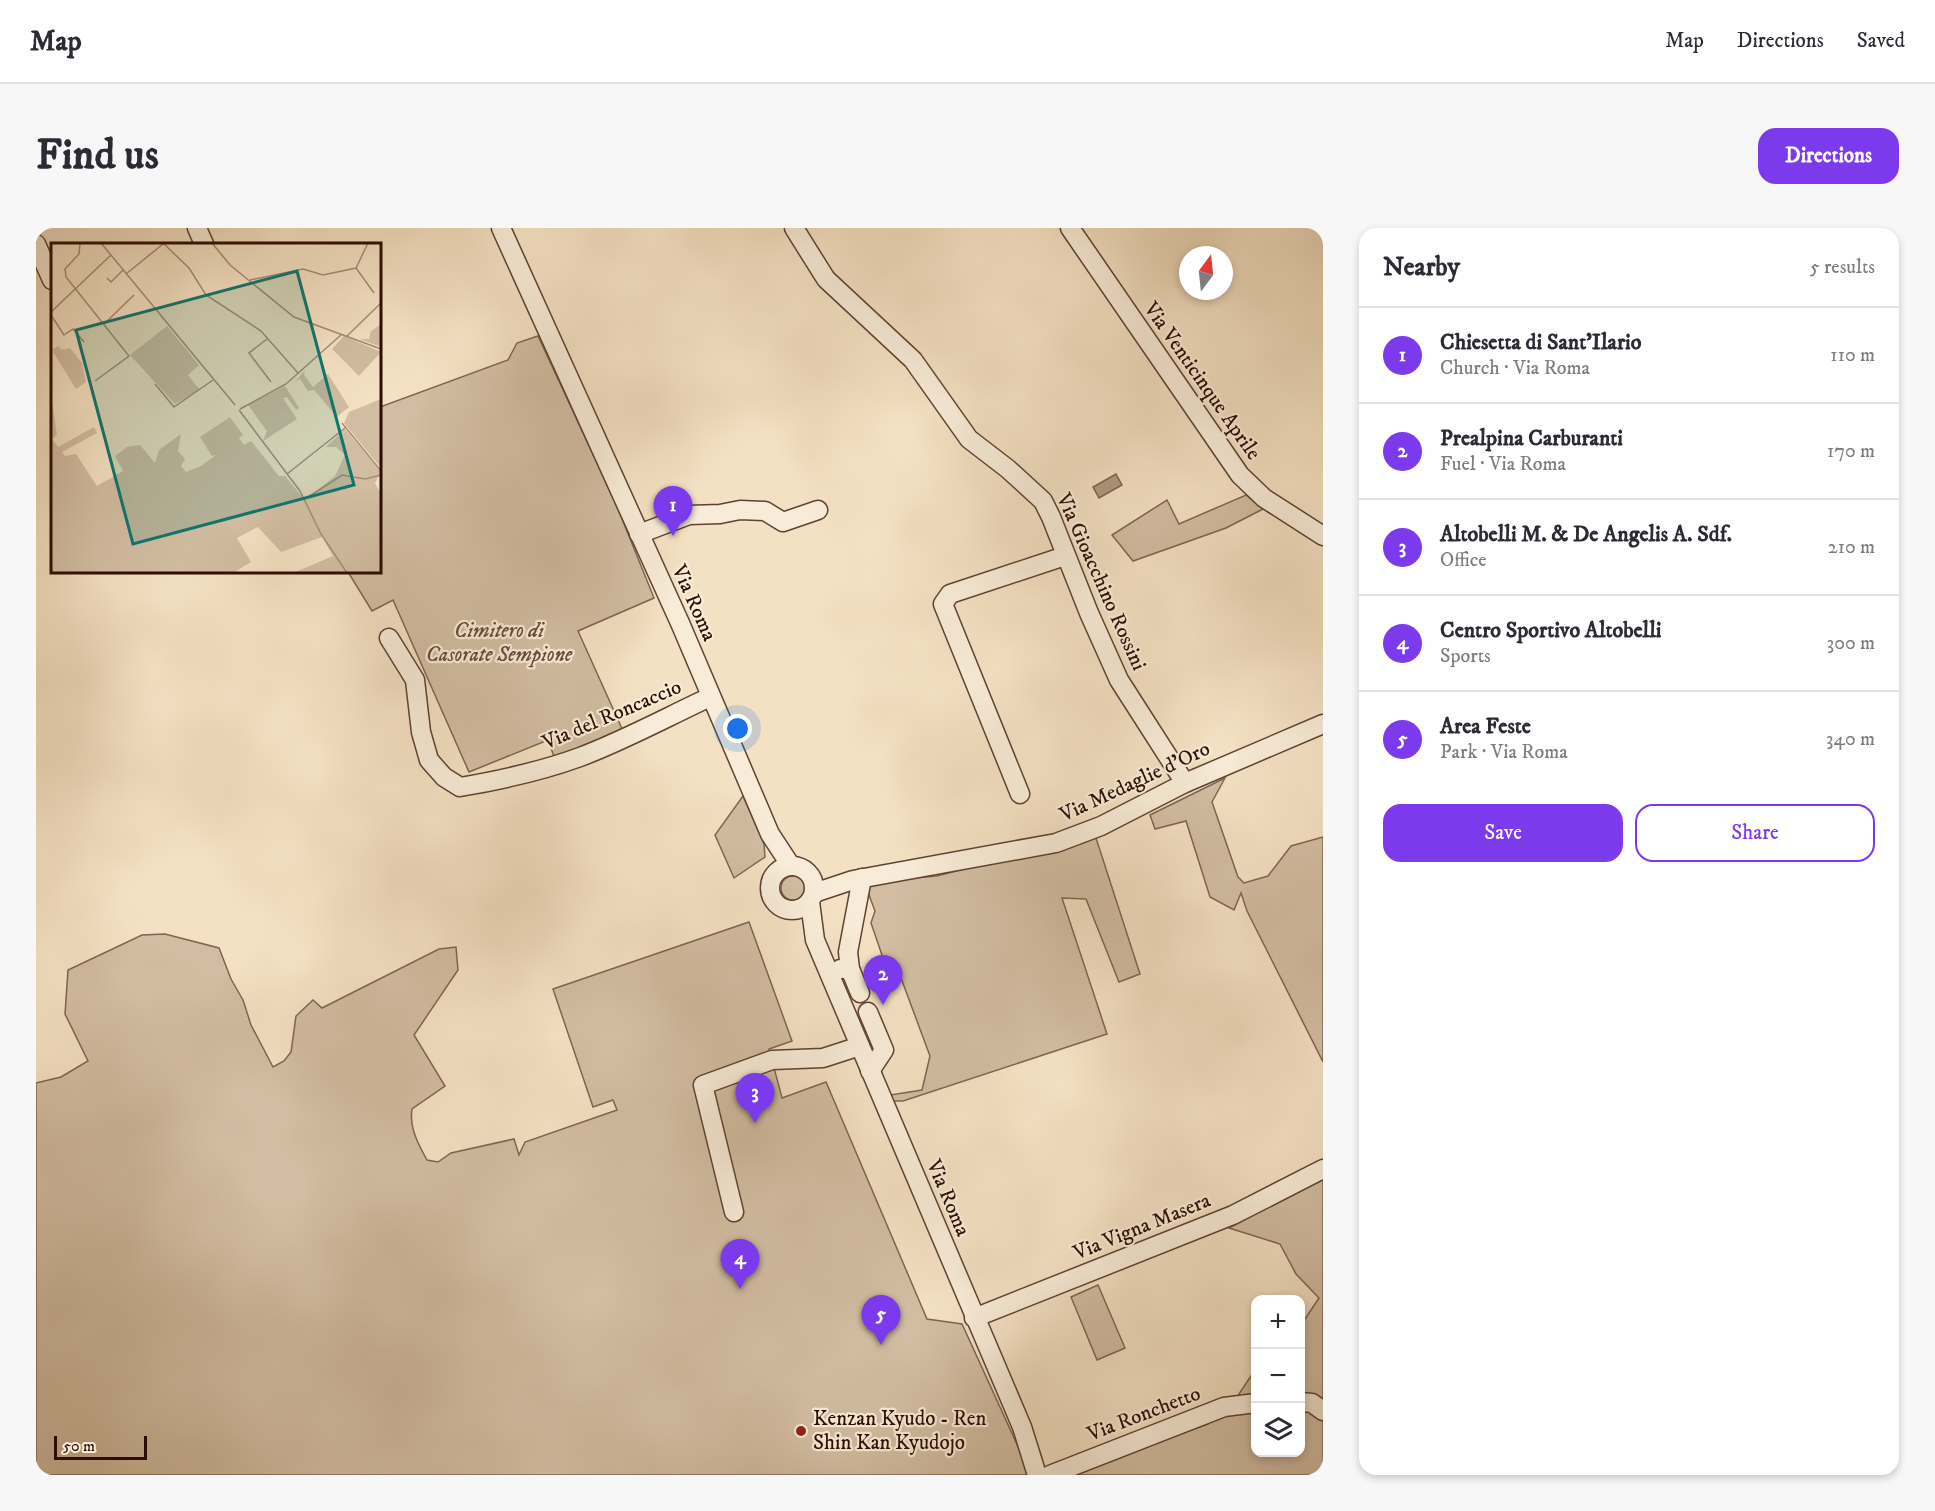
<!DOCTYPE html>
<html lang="en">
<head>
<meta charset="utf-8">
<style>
  body { margin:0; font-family:"IM FELL DW Pica",serif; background:#f7f7f7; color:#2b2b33 }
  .controls { position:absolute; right:18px; bottom:18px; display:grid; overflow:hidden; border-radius:12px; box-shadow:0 3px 9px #0003 }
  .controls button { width:54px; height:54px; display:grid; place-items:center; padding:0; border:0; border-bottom:2px solid #e1e1e2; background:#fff; color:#2b2b33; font:30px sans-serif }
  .compass { position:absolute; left:1143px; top:18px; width:54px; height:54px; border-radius:50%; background:#fff; box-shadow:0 3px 9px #0003; rotate:15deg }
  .scale { position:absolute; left:18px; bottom:15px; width:93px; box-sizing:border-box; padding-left:6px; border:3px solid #2d0c01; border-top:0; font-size:16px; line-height:21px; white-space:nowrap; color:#2d0c01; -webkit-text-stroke:4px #f8ecd8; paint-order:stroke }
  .you { position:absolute; left:702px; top:501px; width:21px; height:21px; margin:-15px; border:4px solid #fff; border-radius:50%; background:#1a73e8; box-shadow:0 0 0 9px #1a73e833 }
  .badge { display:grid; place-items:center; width:39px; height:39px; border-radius:50%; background:#7c3aed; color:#fff; font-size:20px; font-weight:700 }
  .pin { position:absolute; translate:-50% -50px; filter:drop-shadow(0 2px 3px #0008) }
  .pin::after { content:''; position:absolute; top:32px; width:21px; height:18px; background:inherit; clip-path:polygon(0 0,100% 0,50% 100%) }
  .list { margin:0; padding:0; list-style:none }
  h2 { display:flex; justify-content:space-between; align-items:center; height:78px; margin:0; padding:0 24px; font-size:26px }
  h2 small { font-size:20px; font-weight:400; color:#7c7c81 }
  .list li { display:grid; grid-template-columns:39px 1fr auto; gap:18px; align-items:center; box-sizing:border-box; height:96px; padding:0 24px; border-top:2px solid #e1e1e2 }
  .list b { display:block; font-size:22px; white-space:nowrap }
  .list p { margin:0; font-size:20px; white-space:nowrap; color:#7c7c81 }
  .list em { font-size:20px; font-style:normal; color:#7c7c81 }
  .actions { display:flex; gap:12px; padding:18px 24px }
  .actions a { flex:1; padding:14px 0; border:2px solid #7c3aed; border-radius:18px; text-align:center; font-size:21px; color:#7c3aed }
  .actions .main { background:#7c3aed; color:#fff }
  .icon { flex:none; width:33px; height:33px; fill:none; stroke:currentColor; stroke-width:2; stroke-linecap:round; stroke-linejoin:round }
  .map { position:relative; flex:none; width:1287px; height:1247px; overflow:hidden; border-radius:18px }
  header { display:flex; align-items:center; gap:36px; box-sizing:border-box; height:84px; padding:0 30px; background:#fff; border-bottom:2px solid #e1e1e2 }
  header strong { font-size:28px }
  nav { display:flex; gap:33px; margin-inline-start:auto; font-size:21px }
  .intro { display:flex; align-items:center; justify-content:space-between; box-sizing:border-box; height:144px; padding:0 36px }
  h1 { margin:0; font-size:42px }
  .button { padding:15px 27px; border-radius:18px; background:#7c3aed; color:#fff; font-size:21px; font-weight:700 }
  main { display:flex; gap:36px; padding:0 36px }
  aside { flex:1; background:#fff; border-radius:18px; box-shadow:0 3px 9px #0003 }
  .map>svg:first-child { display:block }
  .green { fill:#d2bda2; stroke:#806452; stroke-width:1.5 }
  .water { fill:#b09981; stroke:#7c614e; stroke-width:1.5 }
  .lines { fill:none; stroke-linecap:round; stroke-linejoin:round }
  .minor-casing { stroke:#5f4132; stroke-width:21 }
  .minor { stroke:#f8ecd8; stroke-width:18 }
  .poi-dot { fill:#8f2418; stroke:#f8ecd8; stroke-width:2 }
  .labels { text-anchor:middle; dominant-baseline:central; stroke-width:4.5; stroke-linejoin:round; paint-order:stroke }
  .street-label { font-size:21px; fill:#2d0c01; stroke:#f8ecd8 }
  .park-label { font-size:21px; font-style:italic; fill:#674a39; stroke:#f8ecd8 }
  .poi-label { font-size:21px; fill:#2d0c01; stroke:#f8ecd8; text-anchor:start }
  .inset-road { fill:none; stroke:#a48c75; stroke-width:1.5 }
  .view { fill:#0f766e; fill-opacity:0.15; stroke:#0f766e; stroke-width:3 }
  .inset-edge { fill:none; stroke:#2d0c01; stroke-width:3 }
</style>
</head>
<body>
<header>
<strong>Map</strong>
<nav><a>Map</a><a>Directions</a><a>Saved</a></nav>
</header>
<div class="intro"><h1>Find us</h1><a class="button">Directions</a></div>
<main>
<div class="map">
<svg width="1287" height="1247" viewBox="0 0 1287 1247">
  <rect width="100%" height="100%" fill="#f4e1c3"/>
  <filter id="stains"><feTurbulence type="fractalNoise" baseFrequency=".00333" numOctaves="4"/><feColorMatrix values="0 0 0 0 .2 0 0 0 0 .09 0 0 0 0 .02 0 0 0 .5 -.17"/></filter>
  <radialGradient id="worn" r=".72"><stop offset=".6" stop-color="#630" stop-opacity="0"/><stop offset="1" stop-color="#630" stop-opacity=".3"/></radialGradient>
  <!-- green -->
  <g class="green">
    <polygon points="502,108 580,276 618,370 542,403 587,503 520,534 512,512 433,544 357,372 336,383 312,344 344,344 344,179 472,132 481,115"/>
    <polygon points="1210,267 1227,281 1190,300 1097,333 1076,307 1131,272 1143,296"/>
    <polygon points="1189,550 1176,574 1202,649 1208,655 1232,648 1255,618 1287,609 1287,834 1211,683 1205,665 1198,682 1174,669 1150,593 1119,601 1114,587"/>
    <polygon points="707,568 728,616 729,629 698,650 679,607"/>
    <polygon points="1059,607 1104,746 1083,754 1050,671 1026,670 1071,806 867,873 857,873 854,867 886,862 894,828 862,742 847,730 835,695 839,683 830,659 855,652 901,648"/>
    <circle cx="757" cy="660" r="12"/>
    <path d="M713,694L756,813L733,821L746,870L790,854L891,1091L926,1096L995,1247H0V855L25,849L52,833L29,786L32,742L106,707L129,706L183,720L195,751L207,772L215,797L237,839L248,833L255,824L260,788L277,772L286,780L403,721L420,719L422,742L378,807L409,858L376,881C373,899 382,916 391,932L402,934L415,925L478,911L483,927L489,914L581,882L577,872L557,879L517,761Z"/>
    <polygon points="1287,948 1287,1247 1030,1247 1172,1196 1201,1169 1219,1142 1220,1224 1264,1224 1265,1097 1283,1070 1260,1046 1244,1016 1193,1000"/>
    <polygon points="1062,1057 1089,1120 1061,1132 1035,1069"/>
  </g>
  <!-- water -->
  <polygon class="water" points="1080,246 1086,257 1063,270 1057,259"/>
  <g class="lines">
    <defs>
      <g id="minor">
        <polyline points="161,0 168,16"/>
        <polyline points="465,0 644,395 734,606 755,638"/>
        <polyline points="758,0 790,51 877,132 933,211 972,241 1007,273 1015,289 1053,385 1083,452 1149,555"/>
        <polyline points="1034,0 1204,247 1228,270 1287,308"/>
        <polyline points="0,16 16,52"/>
        <polyline points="603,306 653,287 684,286 704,282 729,283 747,294 782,282"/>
        <path d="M353,410L379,452L385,504L393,532L408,549L424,559C465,552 506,543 544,529C589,512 631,489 674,469"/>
        <polyline points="984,566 907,376 914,366 1029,328"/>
        <circle cx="756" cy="660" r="22"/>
        <polyline points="778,665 817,652 1020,615 1065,598 1149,555 1287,496"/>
        <polyline points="774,674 779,712 986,1199 1001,1247"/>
        <polyline points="804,741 814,741 824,765"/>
        <polyline points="814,741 812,724 826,650"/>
        <polyline points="832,784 848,822 834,843"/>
        <polyline points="698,984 667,857 736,832 787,830 824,818"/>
        <polyline points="938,1090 1197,987 1287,941"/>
        <polyline points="1264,1174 1276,1175 1287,1183"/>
        <polyline points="1014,1247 1188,1179 1220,1175"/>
      </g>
    </defs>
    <!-- minor casing -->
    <use href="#minor" class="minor-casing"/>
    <!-- minor -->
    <use href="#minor" class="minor"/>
  </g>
  <!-- markers -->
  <circle class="poi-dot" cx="765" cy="1203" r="6"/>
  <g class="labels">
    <!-- street labels -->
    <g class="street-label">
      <text transform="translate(1166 153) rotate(55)">Via Venticinque Aprile</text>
      <text transform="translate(1065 354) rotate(66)">Via Gioacchino Rossini</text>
      <text transform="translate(658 375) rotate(66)">Via Roma</text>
      <text transform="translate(576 487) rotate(-23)">Via del Roncaccio</text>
      <text transform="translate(1099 554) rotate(-25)">Via Medaglie d'Oro</text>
      <text transform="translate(912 970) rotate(67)">Via Roma</text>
      <text transform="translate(1106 999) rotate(-22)">Via Vigna Masera</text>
      <text transform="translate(1108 1186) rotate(-21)">Via Ronchetto</text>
    </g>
    <!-- park labels -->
    <g class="park-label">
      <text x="463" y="403">Cimitero di<tspan x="463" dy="24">Casorate Sempione</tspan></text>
    </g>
    <!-- poi labels -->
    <g class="poi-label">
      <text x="777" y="1191">Kenzan Kyudo - Ren<tspan x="777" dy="24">Shin Kan Kyudojo</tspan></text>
    </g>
  </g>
  <!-- overview -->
  <g transform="translate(15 15)">
    <rect width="330" height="330" fill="#f4e1c3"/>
    <path d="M330,81V104L309,96H318L320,88ZM116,83L148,122L137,132L149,147L124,161L79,112ZM293,93L330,109L308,133L281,106ZM7,103L11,107L19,105L31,120L35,139L25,146L1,107ZM254,127L253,132L262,144L277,131L298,164L286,174L263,147L257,148L249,136L244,139ZM234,143L248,165L245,167L236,154L232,155L246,176L212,198L216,188L197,162ZM0,152L6,192L1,196L7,204L43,184L46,190L11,209L14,213L25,211L46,243L72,228L64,213L76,204L89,202L104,220L108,207L130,191L127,208L134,216L130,223L135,229L150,223L165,212L161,213L149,194L179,174L192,192L188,195L193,202L200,198L228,233H234L254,257L284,233L294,212L285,204H275L294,186L330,229L324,240L330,251V330H242L282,313L271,294L230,309L207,284L186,295L200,319L182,330H0ZM330,156V225L293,180L298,169Z" fill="#d2bda2"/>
    <path class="inset-road" d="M29,0L28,11L14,26L15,34L78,113L44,138M50,0L184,162M112,0L138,25L155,52L210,88L247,130M161,0L179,22L243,74L330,106M305,25L323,50M75,31L112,1M56,35L60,39L72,27M199,37L252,26L272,32L305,25L317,0M0,69L60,12M0,72L13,92L22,86L33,99M53,81L83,52M296,93L330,60M216,96L198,110L220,139M104,141L123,164L162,137M189,166L235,141L291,91M188,167L249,248L270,291L296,330M291,180L330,228M236,231L294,185M254,256L291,232L314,236L330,232"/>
    <path class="view" d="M246,28L303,242L82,301L25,87Z"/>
    <rect width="330" height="330" class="inset-edge"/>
  </g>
  <rect width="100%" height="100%" filter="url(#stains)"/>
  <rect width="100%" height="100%" fill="url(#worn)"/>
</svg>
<div class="controls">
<button>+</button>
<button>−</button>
<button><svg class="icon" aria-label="layers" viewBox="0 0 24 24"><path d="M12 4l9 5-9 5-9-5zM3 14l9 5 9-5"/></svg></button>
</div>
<svg class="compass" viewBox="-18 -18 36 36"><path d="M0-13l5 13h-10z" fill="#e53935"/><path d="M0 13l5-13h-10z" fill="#7c7c81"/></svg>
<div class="scale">50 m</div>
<div class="you"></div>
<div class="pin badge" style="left:637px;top:308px">1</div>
<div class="pin badge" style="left:847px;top:777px">2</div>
<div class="pin badge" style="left:719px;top:895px">3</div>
<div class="pin badge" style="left:704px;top:1061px">4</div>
<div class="pin badge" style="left:845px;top:1117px">5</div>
</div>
<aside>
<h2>Nearby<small>5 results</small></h2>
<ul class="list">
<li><span class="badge">1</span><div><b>Chiesetta di Sant'Ilario</b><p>Church · Via Roma</p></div><em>110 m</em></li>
<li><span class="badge">2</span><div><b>Prealpina Carburanti</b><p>Fuel · Via Roma</p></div><em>170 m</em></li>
<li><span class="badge">3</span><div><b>Altobelli M. &amp; De Angelis A. Sdf.</b><p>Office</p></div><em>210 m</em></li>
<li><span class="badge">4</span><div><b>Centro Sportivo Altobelli</b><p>Sports</p></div><em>300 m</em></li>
<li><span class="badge">5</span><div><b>Area Feste</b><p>Park · Via Roma</p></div><em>340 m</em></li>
</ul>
<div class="actions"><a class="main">Save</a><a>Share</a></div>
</aside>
</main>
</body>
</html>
